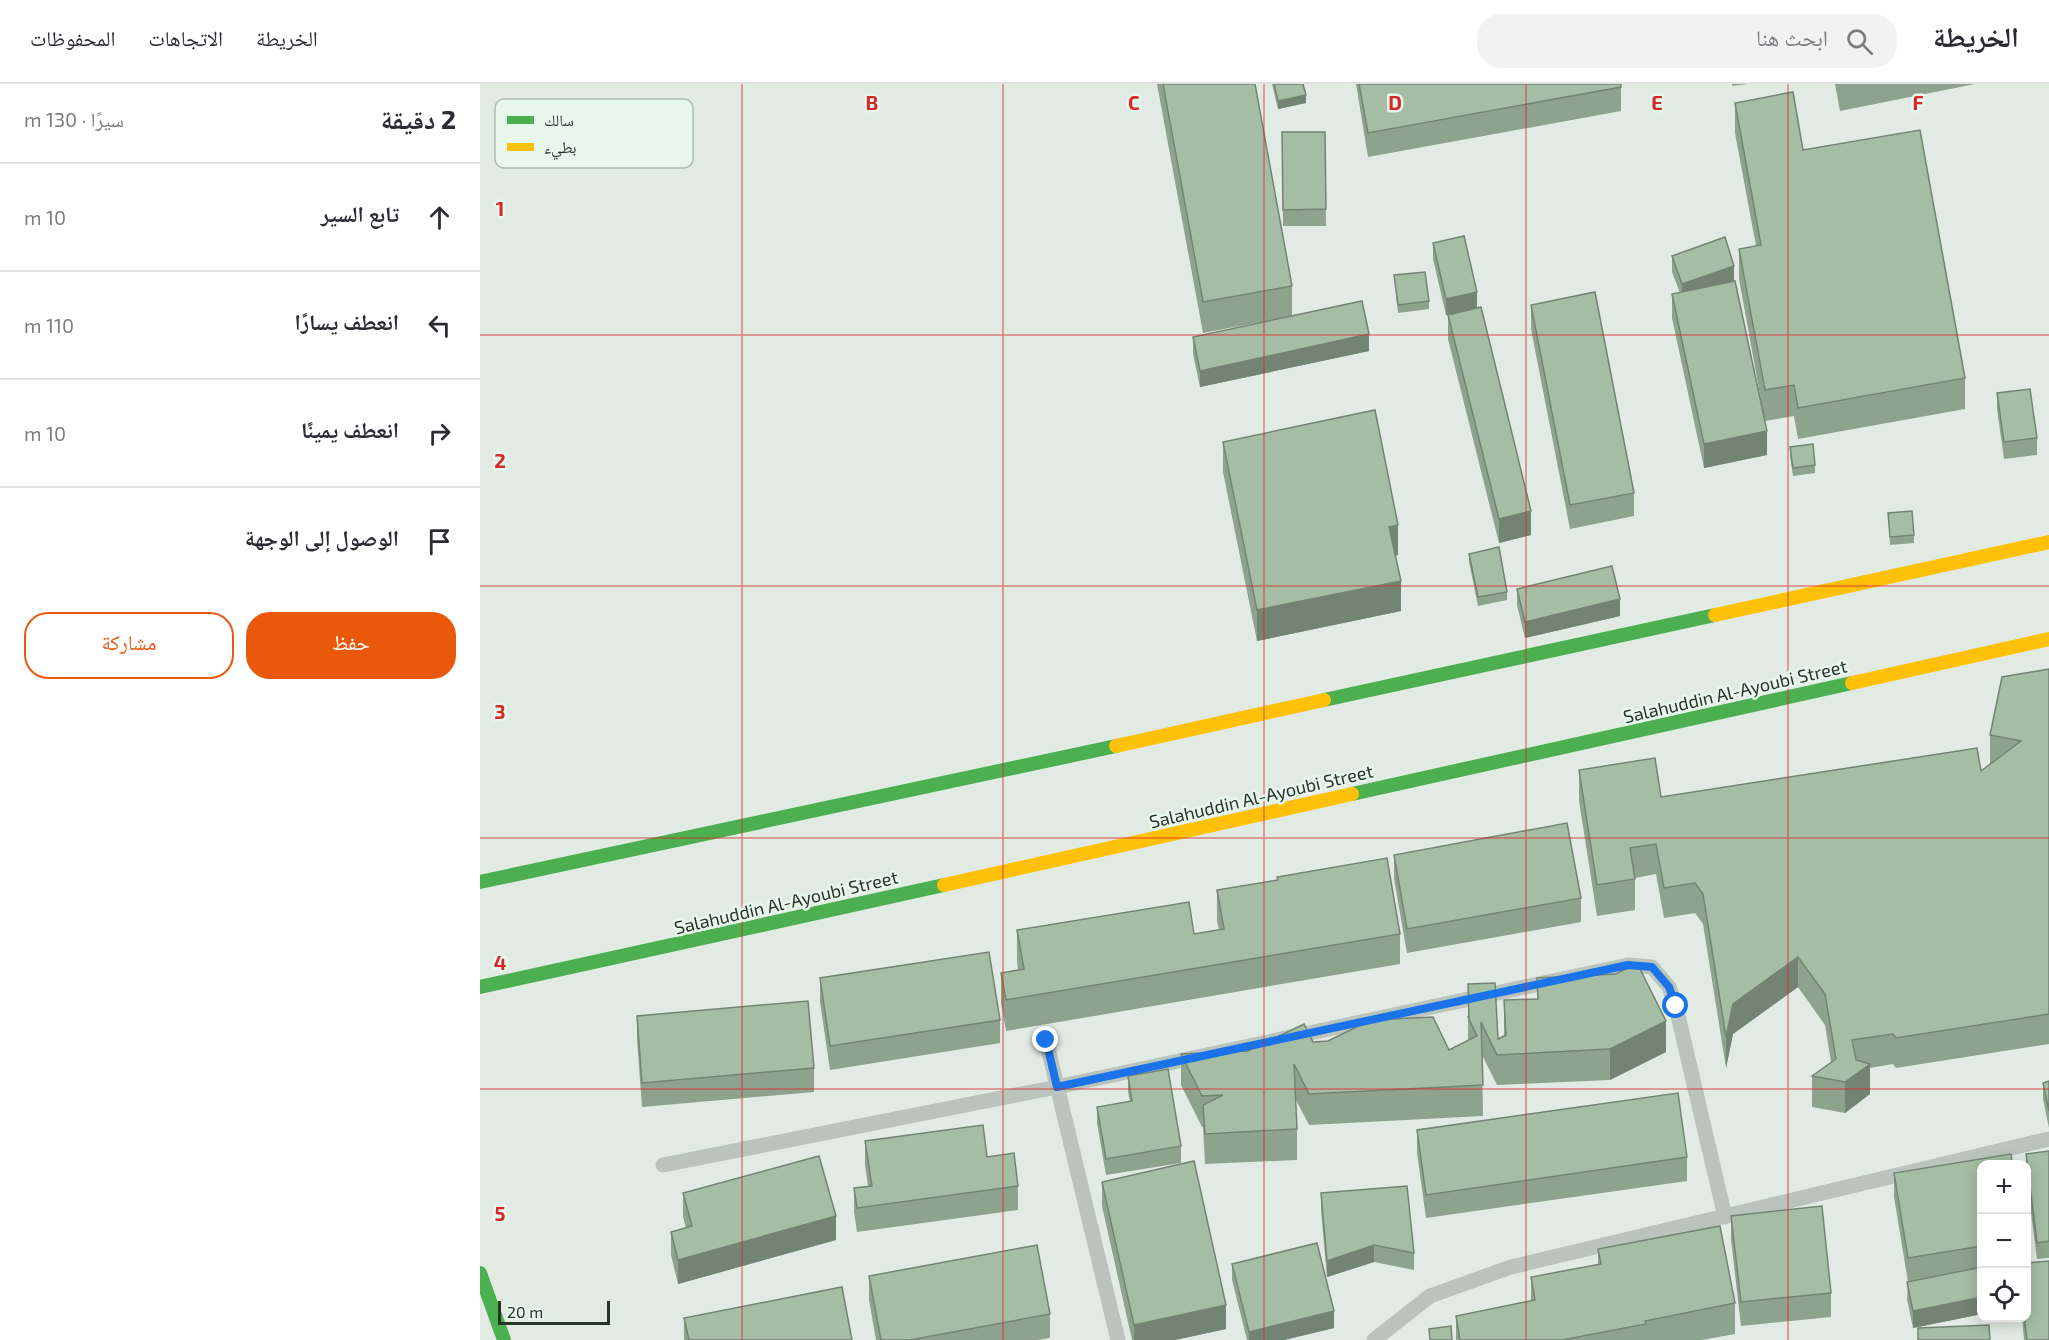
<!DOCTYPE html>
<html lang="ar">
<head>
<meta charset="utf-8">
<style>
  body { margin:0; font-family:"Exo 2","Noto Naskh Arabic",sans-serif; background:#f2f2f3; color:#2b2b33; direction:rtl }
  .controls { position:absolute; right:18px; bottom:18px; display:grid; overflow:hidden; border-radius:12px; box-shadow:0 3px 15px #0003 }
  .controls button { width:54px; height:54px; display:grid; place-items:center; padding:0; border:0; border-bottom:2px solid #e1e1e2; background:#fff; color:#2b2b33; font:30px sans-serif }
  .scale { position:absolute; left:18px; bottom:15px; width:112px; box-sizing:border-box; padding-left:6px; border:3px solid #293429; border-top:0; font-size:16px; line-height:21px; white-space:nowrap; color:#293429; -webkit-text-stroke:4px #e8f7ec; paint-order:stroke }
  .stop { position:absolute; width:18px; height:18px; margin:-14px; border:4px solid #1a73e8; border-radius:50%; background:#fff }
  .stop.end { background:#1a73e8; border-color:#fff; box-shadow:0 2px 6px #0008 }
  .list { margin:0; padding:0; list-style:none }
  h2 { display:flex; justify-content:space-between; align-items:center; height:78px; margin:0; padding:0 24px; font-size:26px }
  h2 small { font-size:20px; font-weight:400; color:#7c7c81 }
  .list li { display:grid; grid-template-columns:39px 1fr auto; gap:18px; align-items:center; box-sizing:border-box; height:108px; padding:0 24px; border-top:2px solid #e1e1e2 }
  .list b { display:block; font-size:22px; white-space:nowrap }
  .list em { font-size:20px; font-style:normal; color:#7c7c81 }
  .actions { display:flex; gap:12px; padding:18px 24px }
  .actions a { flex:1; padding:14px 0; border:2px solid #ea580c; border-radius:24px; text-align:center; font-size:21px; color:#ea580c }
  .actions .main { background:#ea580c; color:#fff }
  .icon { flex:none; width:33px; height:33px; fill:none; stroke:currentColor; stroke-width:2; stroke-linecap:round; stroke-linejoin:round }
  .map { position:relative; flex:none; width:1569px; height:1256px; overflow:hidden; direction:ltr }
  header { display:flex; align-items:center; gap:36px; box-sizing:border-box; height:84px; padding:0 30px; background:#fff; border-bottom:2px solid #e1e1e2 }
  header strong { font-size:28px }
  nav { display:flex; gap:33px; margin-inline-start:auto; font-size:21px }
  .search { width:420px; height:54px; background:#f2f2f3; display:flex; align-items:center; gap:15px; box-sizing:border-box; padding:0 21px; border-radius:24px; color:#7c7c81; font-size:22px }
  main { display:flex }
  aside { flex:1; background:#fff }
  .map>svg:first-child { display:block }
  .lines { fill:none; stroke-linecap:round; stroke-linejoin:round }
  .lane { stroke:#bac4bc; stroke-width:15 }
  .fast { stroke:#4caf50; stroke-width:14 }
  .slow { stroke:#ffc107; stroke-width:14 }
  .wall { fill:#8ea38e }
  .shaded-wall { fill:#748474 }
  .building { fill:#a5bda5; stroke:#748474; stroke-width:1.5 }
  .route { stroke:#1a73e8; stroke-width:8 }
  .grid { fill:none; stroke:#d62828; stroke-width:1.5; stroke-opacity:0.55 }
  .labels { text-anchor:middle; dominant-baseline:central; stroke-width:5; stroke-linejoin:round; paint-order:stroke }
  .street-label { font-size:18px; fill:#293429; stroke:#e8f7ec }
  .key { fill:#e8f7ec; stroke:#afbcb2; stroke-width:1.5 }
  .key-label { font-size:16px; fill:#293429 }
  .grid-label { font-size:20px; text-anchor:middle; font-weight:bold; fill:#d62828; stroke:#e8f7ec; stroke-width:5; stroke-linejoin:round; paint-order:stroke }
</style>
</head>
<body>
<header>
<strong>الخريطة</strong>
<div class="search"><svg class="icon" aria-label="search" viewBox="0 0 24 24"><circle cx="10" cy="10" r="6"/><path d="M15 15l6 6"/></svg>ابحث هنا</div>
<nav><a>الخريطة</a><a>الاتجاهات</a><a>المحفوظات</a></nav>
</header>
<main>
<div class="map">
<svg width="1569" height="1256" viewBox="0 0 1569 1256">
  <rect width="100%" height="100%" fill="#e1ebe3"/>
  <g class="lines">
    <!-- lane -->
    <g class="lane">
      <polyline points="566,956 638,1256"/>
      <polyline points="183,1081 577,1003 1148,881 1172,883 1189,903 1196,923 1245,1133"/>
      <polyline points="894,1256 950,1212 1031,1183 1569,1055"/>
    </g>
    <!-- fast -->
    <g class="fast">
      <polyline points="844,616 1235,531"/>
      <polyline points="872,710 1372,599"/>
      <polyline points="0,798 636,662"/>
      <polyline points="0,903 464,801"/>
      <polyline points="0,1189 24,1256"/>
    </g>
    <!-- slow -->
    <g class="slow">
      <polyline points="1235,531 1569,458"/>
      <polyline points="1372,599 1569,555"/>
      <polyline points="636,662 844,616"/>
      <polyline points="464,801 872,710"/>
    </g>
  </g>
  <!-- wall -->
  <g class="wall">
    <polygon points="677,0 775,0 812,202 812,232 889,267 720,303 713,270 713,253 808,233 723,249"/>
    <polygon points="792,0 823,0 826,19 798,25"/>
    <polygon points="876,0 1141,0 1141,27 888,73"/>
    <polygon points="1252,0 1268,0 1252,2"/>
    <polygon points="1355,0 1495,0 1360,27"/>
    <polygon points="1255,19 1323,66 1485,294 1485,325 1318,355 1314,332 1285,337 1287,371 1224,384 1192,234 1192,210 1200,209 1192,188 1192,172 1254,197 1281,316 1259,195 1259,165 1276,162 1255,49"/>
    <polygon points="802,48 845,48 846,142 803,142"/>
    <polygon points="953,159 997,224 1051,451 1019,459 968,255 968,231 986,227 966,231 953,175"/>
    <polygon points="914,191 949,217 949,225 918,229"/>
    <polygon points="1051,221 1154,409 1154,432 1090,445 1051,245"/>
    <polygon points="1517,309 1557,354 1557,371 1524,375 1517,325"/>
    <polygon points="743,358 918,471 915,472 921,527 777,557 743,388"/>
    <polygon points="1310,363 1335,381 1335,389 1313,392 1310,372"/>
    <polygon points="1408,429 1434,451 1434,459 1410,461"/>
    <polygon points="989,470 1027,508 1027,516 998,522 989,478"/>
    <polygon points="1037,505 1140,532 1045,554 1037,521"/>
    <polygon points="1569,585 1569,960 1416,984 1413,980 1390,984 1390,1010 1365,1029 1332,1023 1332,992 1351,978 1345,941 1318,903 1253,950 1246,984 1223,840 1215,829 1184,834 1176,790 1155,794 1155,826 1117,832 1099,717 1099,686 1181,713 1501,687 1510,680 1510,651"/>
    <polygon points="914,771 1101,814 1101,838 927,869 914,795"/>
    <polygon points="797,793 920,850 920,880 526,947 521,919 521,889 538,886 537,877 537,846 714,850 739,846 737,837 737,806 797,796"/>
    <polygon points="340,894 520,936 520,959 350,986 340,918"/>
    <polygon points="1057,894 1186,968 1130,996 1017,1001 1002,971 1003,1032 829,1041 815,1014 817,1045 817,1076 725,1080 723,1043 722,1043 701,1001 701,970 768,967 833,958 969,966 988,957 988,900 1018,955 1024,952 1024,916 1057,915"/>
    <polygon points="157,932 334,984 334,1008 162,1023 157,956"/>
    <polygon points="648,992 701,1062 701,1079 626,1091 617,1039 617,1023 650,1018 648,1008"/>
    <polygon points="1569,997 1569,1044 1563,1015 1563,999"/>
    <polygon points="937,1046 1207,1073 1207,1097 946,1134 937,1069"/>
    <polygon points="385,1057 507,1073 538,1102 538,1126 377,1148 374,1128 374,1104 388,1102 385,1081"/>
    <polygon points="1569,1067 1569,1174 1557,1175 1546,1091 1546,1070"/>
    <polygon points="1502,1080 1502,1230 1433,1244 1427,1215 1428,1198 1414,1113 1414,1089"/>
    <polygon points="622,1098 746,1245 695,1256 652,1256 622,1122"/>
    <polygon points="203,1109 356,1156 198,1200 191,1171 191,1148 206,1144 203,1133"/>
    <polygon points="841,1109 934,1169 934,1186 894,1178 847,1193 841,1126"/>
    <polygon points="1251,1132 1351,1209 1351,1233 1261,1242 1251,1156"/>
    <polygon points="1118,1165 1255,1219 1255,1250 1222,1256 976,1256 976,1232 1051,1217 1051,1193 1118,1180"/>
    <polygon points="752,1180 854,1244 804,1256 767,1256 752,1196"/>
    <polygon points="389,1192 570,1230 570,1254 558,1256 396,1256 389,1216"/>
    <polygon points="1542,1233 1546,1233 1569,1256 1544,1256"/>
    <polygon points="204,1234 372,1256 204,1256"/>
  </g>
  <!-- shaded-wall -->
  <g class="shaded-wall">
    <polygon points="826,11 826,19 798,25 798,17"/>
    <polygon points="1254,182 1254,198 1202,216 1202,200"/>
    <polygon points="997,208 997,224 966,231 966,215"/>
    <polygon points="889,250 889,267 720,303 720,287"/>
    <polygon points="1287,347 1287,371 1224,384 1224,360"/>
    <polygon points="1051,427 1051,451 1019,459 1019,435"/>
    <polygon points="918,441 918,471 909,473 909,443"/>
    <polygon points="921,497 921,527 777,557 777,526"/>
    <polygon points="1140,515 1140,532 1045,554 1045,538"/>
    <polygon points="1318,873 1318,903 1253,950 1246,984 1246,953 1253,920"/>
    <polygon points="1186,937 1186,968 1130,996 1130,965"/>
    <polygon points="1390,980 1390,1010 1365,1029 1365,998"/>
    <polygon points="356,1132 356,1156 198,1200 198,1176"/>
    <polygon points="894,1161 894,1178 847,1193 847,1177"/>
    <polygon points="1502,1213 1502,1230 1433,1244 1433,1227"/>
    <polygon points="746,1221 746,1245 695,1256 654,1256 654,1241"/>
    <polygon points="854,1227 854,1244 804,1256 769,1256 769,1248"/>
  </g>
  <!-- building -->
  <g class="building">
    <polygon points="683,0 775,0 812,202 723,218"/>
    <polygon points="794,0 823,0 826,11 798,17"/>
    <polygon points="879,0 1141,0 1141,3 888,49"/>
    <polygon points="1313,8 1323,66 1440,46 1485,294 1318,324 1314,301 1285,306 1259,165 1281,161 1255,19"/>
    <polygon points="802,48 845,48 846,125 803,126"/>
    <polygon points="984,152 997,208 966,215 953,159"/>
    <polygon points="1245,153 1254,182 1202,200 1192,172"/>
    <polygon points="945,188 949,217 918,221 914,191"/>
    <polygon points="1255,197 1287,347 1224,360 1192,210"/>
    <polygon points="1115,208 1154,409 1090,421 1051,221"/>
    <polygon points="882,217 889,250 720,287 713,253"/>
    <polygon points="1001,223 1051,427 1019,435 968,231"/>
    <polygon points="1550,305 1557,354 1524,358 1517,309"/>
    <polygon points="895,326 918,441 909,443 921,497 777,526 743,358"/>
    <polygon points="1333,360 1335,381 1313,384 1310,363"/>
    <polygon points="1432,427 1434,451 1410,453 1408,429"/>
    <polygon points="1019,463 1027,508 998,513 989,470"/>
    <polygon points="1132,482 1140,515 1045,538 1037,505"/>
    <polygon points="1569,585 1569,930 1416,954 1413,950 1372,956 1376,976 1390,980 1365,998 1332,992 1356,975 1345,910 1318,873 1253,920 1246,953 1223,810 1215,799 1184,804 1176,760 1150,764 1155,795 1117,801 1099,686 1175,674 1181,713 1497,664 1501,687 1541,657 1510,651 1522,593"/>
    <polygon points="1087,739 1101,814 927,845 914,771"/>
    <polygon points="907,774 920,850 526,916 521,889 544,885 537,846 709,818 714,850 744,845 737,806 798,796 797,793"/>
    <polygon points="509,868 520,936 350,962 340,894"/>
    <polygon points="1157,879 1186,937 1130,965 1017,971 1001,938 1003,1001 829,1010 814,980 817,1045 725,1050 723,1021 743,1011 722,1012 701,970 768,967 824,940 833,958 848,957 891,936 953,933 969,966 997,952 988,933 989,933 988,900 1015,899 1018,955 1026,951 1024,916 1058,915 1057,894 1136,890"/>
    <polygon points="328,917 334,984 162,999 157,932"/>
    <polygon points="688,985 701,1062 626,1075 617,1023 652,1017 648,992"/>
    <polygon points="1569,997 1569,1027 1563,999"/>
    <polygon points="1198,1009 1207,1073 946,1111 937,1046"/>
    <polygon points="503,1041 507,1073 534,1069 538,1102 377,1124 374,1104 392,1102 385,1057"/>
    <polygon points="1569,1067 1569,1157 1557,1159 1546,1070"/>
    <polygon points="1531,1070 1532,1080 1502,1080 1502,1162 1428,1174 1414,1089"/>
    <polygon points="339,1072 356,1132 198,1176 191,1148 212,1142 203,1109"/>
    <polygon points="714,1077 746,1221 654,1241 622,1098"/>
    <polygon points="927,1102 934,1169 894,1161 847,1177 841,1109"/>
    <polygon points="1342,1122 1351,1209 1261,1218 1251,1132"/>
    <polygon points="1240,1142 1255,1219 1165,1237 1166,1240 1082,1256 980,1256 976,1232 1055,1216 1051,1193 1121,1180 1118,1165"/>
    <polygon points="837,1159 854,1227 769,1248 752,1180"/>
    <polygon points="557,1161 570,1230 430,1256 401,1256 389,1192"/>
    <polygon points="1569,1177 1569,1256 1547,1256 1544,1233 1546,1233 1546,1179"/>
    <polygon points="1502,1183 1502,1213 1433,1227 1427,1198"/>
    <polygon points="362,1203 372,1256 209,1256 204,1234"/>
    <polygon points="1509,1241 1510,1256 1438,1256 1438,1244"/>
    <polygon points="971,1242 972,1256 950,1256 949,1245"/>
  </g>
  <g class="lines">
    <!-- route -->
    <polyline class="route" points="566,956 577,1003 1148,881 1172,883 1189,903 1196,922"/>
  </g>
  <!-- grid -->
  <path class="grid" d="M262,0V1256M523,0V1256M784,0V1256M1046,0V1256M1308,0V1256M0,251H1569M0,502H1569M0,754H1569M0,1005H1569"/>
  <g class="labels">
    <!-- street labels -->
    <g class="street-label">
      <text transform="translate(1255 607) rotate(-13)">Salahuddin Al-Ayoubi Street</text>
      <text transform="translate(781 712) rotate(-13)">Salahuddin Al-Ayoubi Street</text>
      <text transform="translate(306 818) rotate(-13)">Salahuddin Al-Ayoubi Street</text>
    </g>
  </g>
  <!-- legend -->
  <rect x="15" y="15" width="198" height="69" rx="9" class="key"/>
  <rect x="27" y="32" width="27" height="8" fill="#4caf50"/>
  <rect x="27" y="59" width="27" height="8" fill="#ffc107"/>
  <g class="key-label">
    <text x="64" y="42">سالك</text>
    <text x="64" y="69">بطيء</text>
  </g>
  <g class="grid-label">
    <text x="392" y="26">B</text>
    <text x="654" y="26">C</text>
    <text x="915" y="26">D</text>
    <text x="1177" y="26">E</text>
    <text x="1438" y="26">F</text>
    <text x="20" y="132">1</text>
    <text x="20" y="384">2</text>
    <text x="20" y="635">3</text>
    <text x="20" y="886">4</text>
    <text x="20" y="1137">5</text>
  </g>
</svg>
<div class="controls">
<button>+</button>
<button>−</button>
<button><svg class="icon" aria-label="locate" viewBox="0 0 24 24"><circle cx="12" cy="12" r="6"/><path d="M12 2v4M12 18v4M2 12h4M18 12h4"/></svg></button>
</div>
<div class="scale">20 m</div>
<div class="stop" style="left:1196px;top:922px"></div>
<div class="stop end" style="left:566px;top:956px"></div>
</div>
<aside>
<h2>2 دقيقة<small>سيرًا · 130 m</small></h2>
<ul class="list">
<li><svg class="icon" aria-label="ahead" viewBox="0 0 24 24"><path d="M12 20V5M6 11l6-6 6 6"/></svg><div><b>تابع السير</b></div><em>10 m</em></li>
<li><svg class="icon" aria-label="left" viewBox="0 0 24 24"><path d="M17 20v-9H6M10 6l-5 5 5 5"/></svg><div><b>انعطف يسارًا</b></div><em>110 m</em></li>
<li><svg class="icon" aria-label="right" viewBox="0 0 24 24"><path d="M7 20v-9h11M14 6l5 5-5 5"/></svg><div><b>انعطف يمينًا</b></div><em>10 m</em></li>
<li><svg class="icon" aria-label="arrive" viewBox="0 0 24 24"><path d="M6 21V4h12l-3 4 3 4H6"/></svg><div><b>الوصول إلى الوجهة</b></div></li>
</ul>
<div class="actions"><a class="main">حفظ</a><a>مشاركة</a></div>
</aside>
</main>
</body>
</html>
